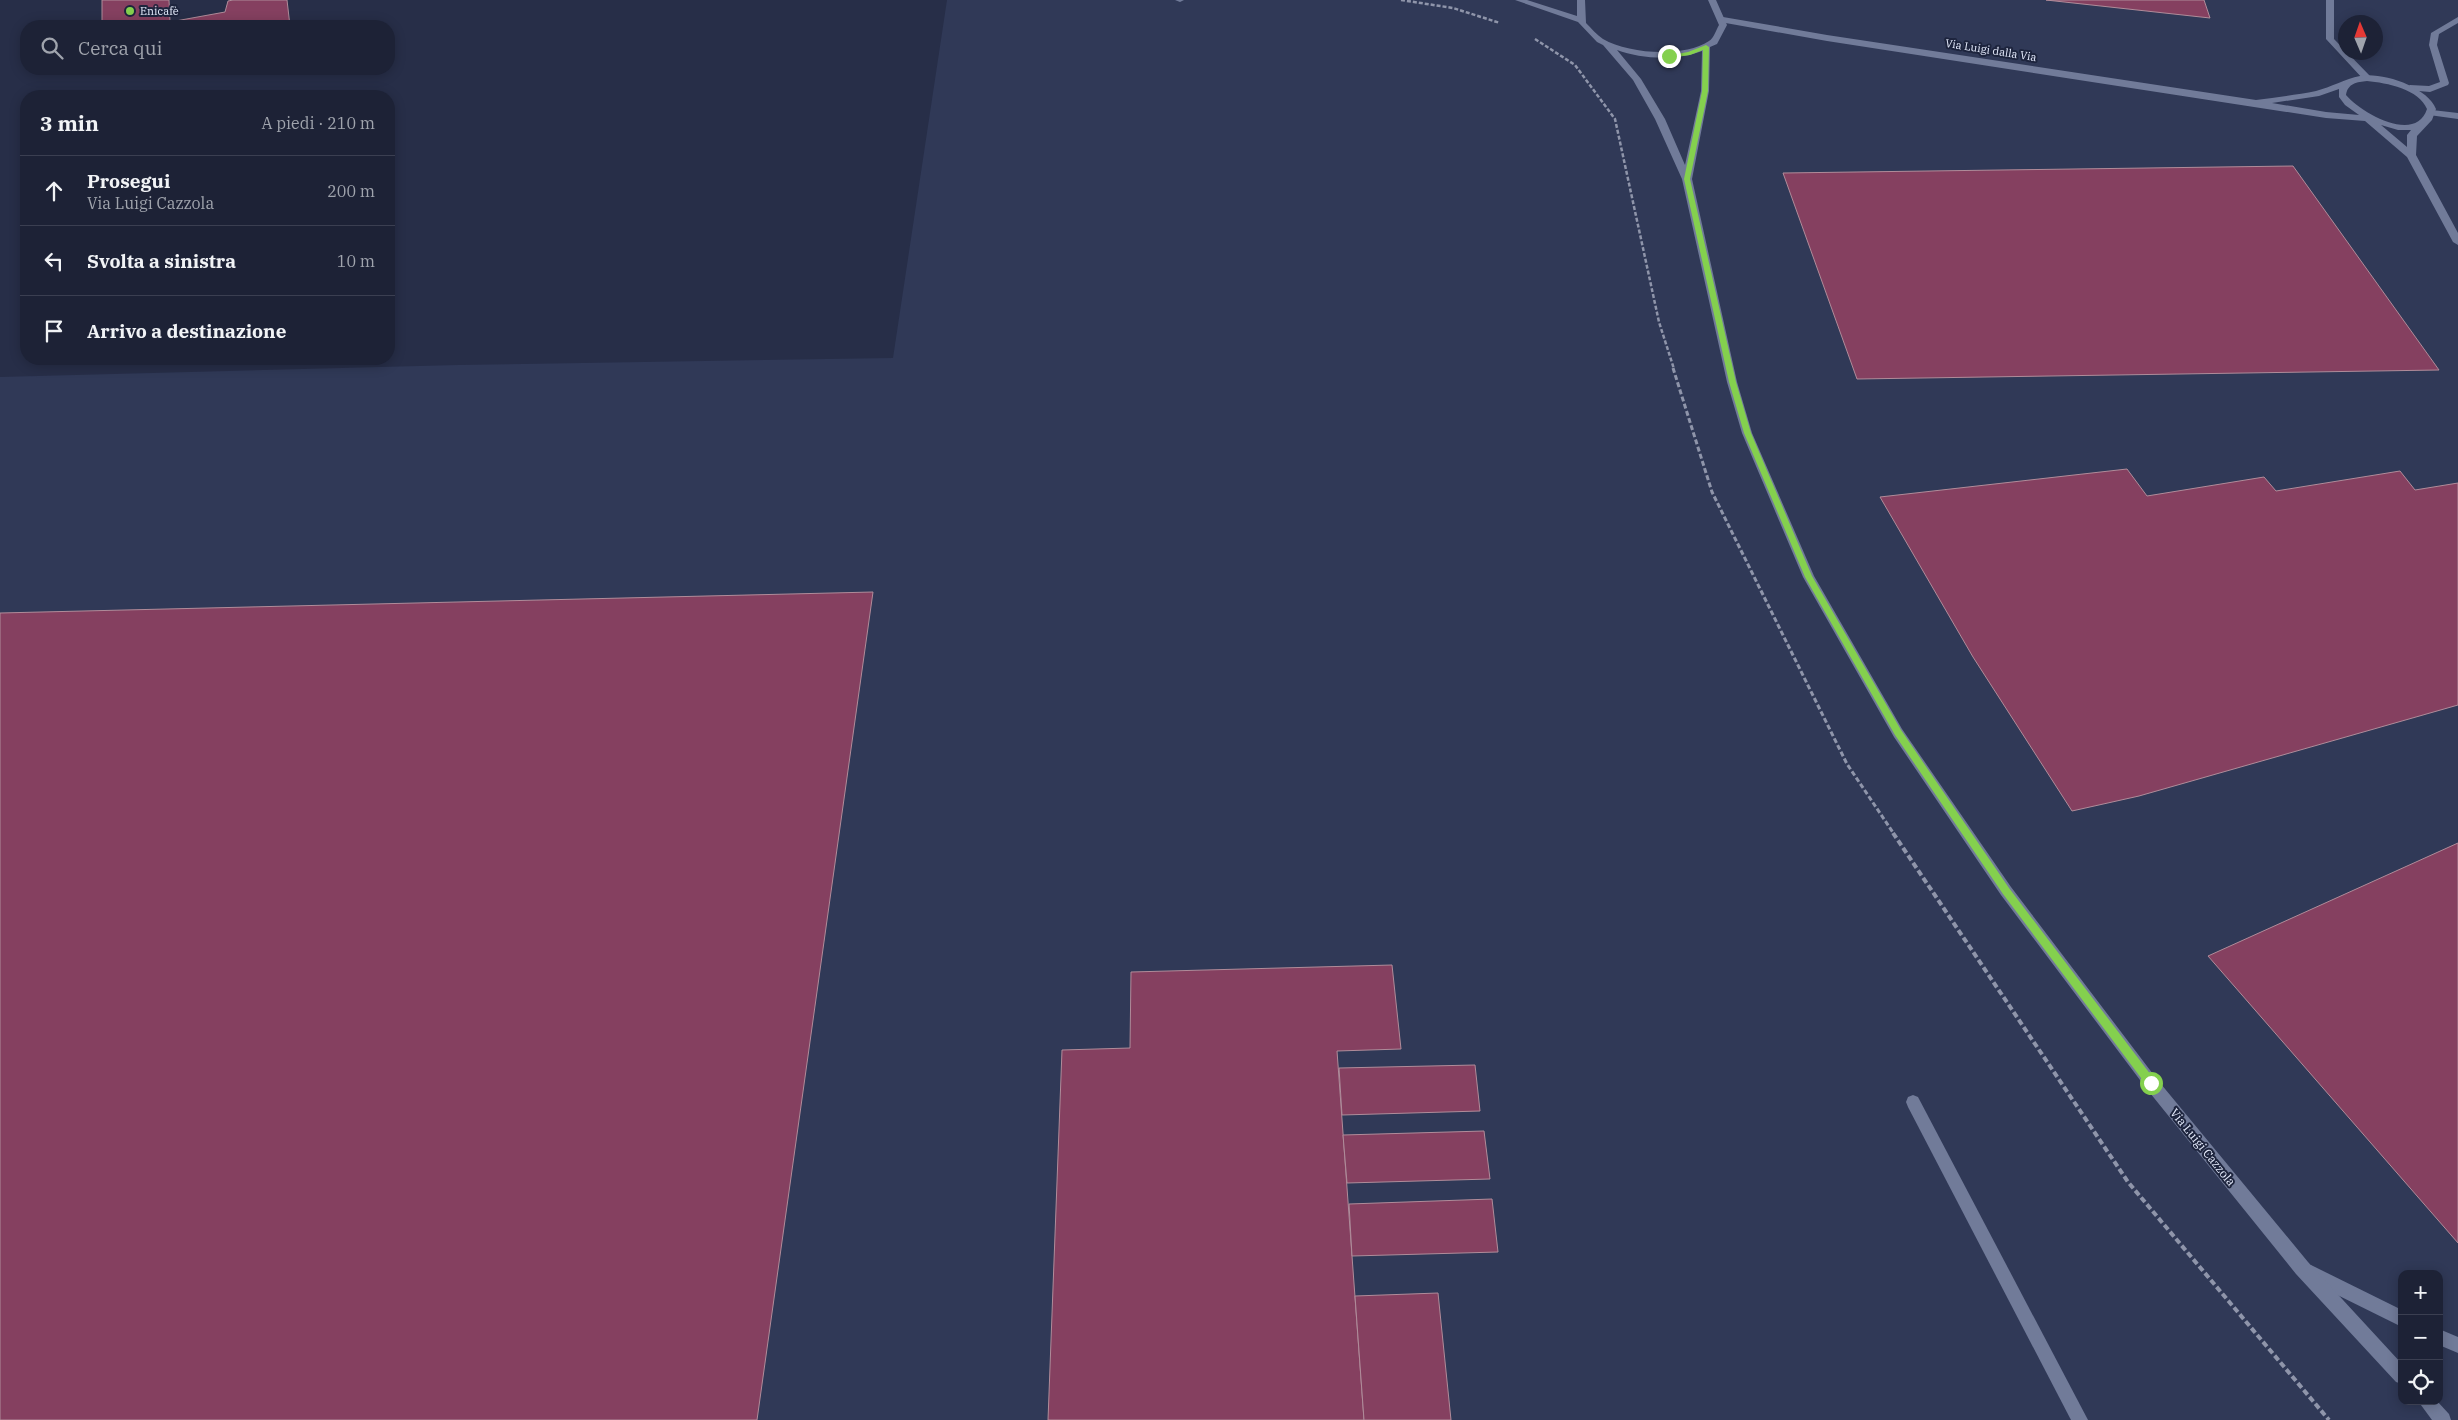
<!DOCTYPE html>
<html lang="it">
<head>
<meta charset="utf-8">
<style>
  body { margin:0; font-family:"IBM Plex Serif",serif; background:#2a2f42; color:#f1f3f6 }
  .controls { position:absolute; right:15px; bottom:15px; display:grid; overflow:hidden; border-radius:10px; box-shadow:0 2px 12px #0003 }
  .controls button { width:45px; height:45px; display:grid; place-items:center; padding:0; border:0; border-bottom:1px solid #3b3f51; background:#1d2236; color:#f1f3f6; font:25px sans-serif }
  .compass { position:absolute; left:2338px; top:15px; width:45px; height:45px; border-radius:50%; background:#1d2236; box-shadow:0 2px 12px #0003; rotate:358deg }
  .stop { position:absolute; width:15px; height:15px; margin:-11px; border:4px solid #84d04e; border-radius:50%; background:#fff }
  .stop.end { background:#84d04e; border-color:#fff; box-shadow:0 1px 5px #0008 }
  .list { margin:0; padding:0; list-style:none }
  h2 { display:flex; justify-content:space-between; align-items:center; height:65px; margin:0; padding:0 20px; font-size:21px }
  h2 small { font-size:16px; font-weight:400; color:#a0a4ad }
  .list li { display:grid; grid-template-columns:32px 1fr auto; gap:15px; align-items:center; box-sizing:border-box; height:70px; padding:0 20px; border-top:1px solid #3b3f51 }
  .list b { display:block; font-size:19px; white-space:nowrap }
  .list p { margin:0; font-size:16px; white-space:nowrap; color:#a0a4ad }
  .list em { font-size:16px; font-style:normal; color:#a0a4ad }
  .icon { flex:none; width:28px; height:28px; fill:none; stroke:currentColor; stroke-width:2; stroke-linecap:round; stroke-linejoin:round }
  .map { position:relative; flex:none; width:2458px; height:1420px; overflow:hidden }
  .search { position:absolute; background:#1d2236; box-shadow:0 2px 12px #0003; left:20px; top:20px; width:375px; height:55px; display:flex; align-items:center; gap:12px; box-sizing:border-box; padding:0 18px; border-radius:20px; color:#a0a4ad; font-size:19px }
  .panel { position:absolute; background:#1d2236; box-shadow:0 2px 12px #0003; left:20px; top:90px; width:375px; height:275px; border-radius:20px }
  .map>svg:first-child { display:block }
  .built { fill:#303957; fill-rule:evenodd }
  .building { fill:#854060; stroke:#b08c9a }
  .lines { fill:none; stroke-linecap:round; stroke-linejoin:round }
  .path-far2 { stroke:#8f95aa; stroke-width:2.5; stroke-dasharray:4 2; stroke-linecap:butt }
  .path-far1 { stroke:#8f95aa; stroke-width:3; stroke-dasharray:5 2.5; stroke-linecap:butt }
  .path { stroke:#8f95aa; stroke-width:4; stroke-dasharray:6 3; stroke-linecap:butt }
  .lane { fill:#717b99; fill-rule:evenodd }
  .street { fill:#717b99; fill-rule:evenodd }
  .secondary { fill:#717b99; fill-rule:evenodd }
  .route { fill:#84d04e }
  .poi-dot { fill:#84d04e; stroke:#1d243d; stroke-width:2 }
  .labels { text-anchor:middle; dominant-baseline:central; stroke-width:4; stroke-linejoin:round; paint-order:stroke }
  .far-poi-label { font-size:11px; fill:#e6ecfd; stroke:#1d243d; text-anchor:start }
  .far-street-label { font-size:11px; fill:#e6ecfd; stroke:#1d243d }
  .street-label { font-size:12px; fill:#e6ecfd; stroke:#1d243d }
</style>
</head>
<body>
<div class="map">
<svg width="2458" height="1420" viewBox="0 0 2458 1420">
  <rect width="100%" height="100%" fill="#272e48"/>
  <!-- built -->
  <path class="built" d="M947,0H2458V1420H0V377L458,365L893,358ZM2346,22H2376V52H2346ZM2402,1274H2439V1401H2402Z"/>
  <!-- building -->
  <g class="building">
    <polygon points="102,0 169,0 170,22 225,12 228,1 233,0 287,0 290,26 102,26"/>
    <polygon points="2046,0 2204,0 2210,18"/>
    <polygon points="2293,166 2439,370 1857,379 1783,173"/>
    <polygon points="2127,469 2147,496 2264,477 2276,491 2400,471 2415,490 2458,483 2458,705 2139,796 2072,811 1973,657 1880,497"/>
    <polygon points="873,592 757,1420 0,1420 0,613"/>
    <polygon points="2458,843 2458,1243 2208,956"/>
    <polygon points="1392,965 1401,1049 1337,1051 1364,1420 1048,1420 1062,1050 1130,1048 1131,972"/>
    <polygon points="1475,1065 1480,1111 1342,1115 1339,1068"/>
    <polygon points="1484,1131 1490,1179 1347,1183 1343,1135"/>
    <polygon points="1492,1199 1498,1252 1352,1256 1349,1204"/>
    <polygon points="1438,1293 1451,1420 1364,1420 1355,1296"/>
  </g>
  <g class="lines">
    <!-- path-far2 -->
    <g class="path-far2">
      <polyline points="1401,0 1453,8 1500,23"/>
      <polyline points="1535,39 1575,65 1615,119 1659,322 1674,369"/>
    </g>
    <!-- path-far1 -->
    <polyline class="path-far1" points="1673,368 1712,492 1847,764 1894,834"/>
    <!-- path -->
    <polyline class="path" points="1893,833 2128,1182 2329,1420"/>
    <!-- lane -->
    <g class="lane">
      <polygon points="1175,0 1184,0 1180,2"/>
      <polygon points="2326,0 2334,0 2334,39 2370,76 2370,80 2364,80 2326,39"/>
      <polygon points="2458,17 2458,23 2439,34 2437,45 2449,83 2448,85 2430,92 2407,90 2406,88 2410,85 2429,86 2440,82 2429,45 2431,33"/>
      <polygon points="2432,110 2458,113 2458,119 2429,115 2428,113"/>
      <polygon points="1913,1095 1918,1097 2088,1420 2071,1420 1908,1107 1906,1102 1908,1097"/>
    </g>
    <!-- street -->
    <g class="street">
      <path d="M1723,17L1827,35L2256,100C2276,97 2297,95 2316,91C2331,87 2345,79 2360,76C2383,72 2427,87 2436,109L2432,120L2417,136L2416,155L2458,233V245L2453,242L2407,157L2365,121L2326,118L1827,41L1720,22L1719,20ZM2367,81C2387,83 2419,89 2427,109C2416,144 2361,113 2346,95C2348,83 2357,82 2367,81ZM2339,89V97L2345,105L2359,115L2326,112L2272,103L2319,96ZM2381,125L2398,130H2411L2407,135V147Z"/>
      <polygon points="2311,1265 2402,1310 2402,1327 2305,1279 2303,1273 2305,1267"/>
      <polygon points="2439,1329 2458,1337 2458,1353 2439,1345"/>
    </g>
    <!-- secondary -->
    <g class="secondary">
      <path d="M1515,0H1527L1577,16V0H1585L1586,23C1591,28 1597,35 1603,39C1629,54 1683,58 1709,41C1714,38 1716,30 1719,25L1708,0H1716L1727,25L1717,44L1710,47L1709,91L1692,179L1737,382L1752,433L1814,576L1902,729L2011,887L2156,1078L2308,1262L2402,1364V1384L2396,1382L2296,1274L2146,1088L2001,895L1894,737L1803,577L1742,433L1727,382L1682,179L1655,119L1633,80L1603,45L1597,42L1578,22ZM1617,50C1641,59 1677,61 1702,51L1701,91L1685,165L1665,119L1641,79Z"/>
      <polygon points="2418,1401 2437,1401 2449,1414 2451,1420 2432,1420"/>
    </g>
  </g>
  <!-- route -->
  <polygon class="route" points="1706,45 1709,47 1708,91 1690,179 1736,382 1751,433 1812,576 1901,730 2009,888 2154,1079 2154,1086 2147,1086 2003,894 1895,735 1805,577 1744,433 1729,382 1684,179 1702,91 1703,50 1690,55 1669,58 1666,56 1688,52"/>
  <!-- markers -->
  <circle class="poi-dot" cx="130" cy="11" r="5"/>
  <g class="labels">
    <!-- far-poi labels -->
    <g class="far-poi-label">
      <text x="140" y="11">Enicafè</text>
    </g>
    <!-- far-street labels -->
    <g class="far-street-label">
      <text transform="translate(1991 50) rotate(9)">Via Luigi dalla Via</text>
    </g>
    <!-- street labels -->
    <g class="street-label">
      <text transform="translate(2203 1147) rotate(51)">Via Luigi Cazzola</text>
    </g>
  </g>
</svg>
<div class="controls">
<button>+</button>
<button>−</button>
<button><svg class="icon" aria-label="locate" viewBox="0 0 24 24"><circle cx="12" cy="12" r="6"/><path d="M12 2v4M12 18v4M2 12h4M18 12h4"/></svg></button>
</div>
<svg class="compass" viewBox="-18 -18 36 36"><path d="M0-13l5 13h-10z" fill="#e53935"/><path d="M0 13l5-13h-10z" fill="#a0a4ad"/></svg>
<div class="stop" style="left:2151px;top:1083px"></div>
<div class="stop end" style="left:1669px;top:56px"></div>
<div class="search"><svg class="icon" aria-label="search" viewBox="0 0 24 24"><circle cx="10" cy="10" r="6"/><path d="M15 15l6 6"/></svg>Cerca qui</div>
<section class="panel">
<h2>3 min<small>A piedi · 210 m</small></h2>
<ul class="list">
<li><svg class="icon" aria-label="ahead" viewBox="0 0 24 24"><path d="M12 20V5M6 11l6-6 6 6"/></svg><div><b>Prosegui</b><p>Via Luigi Cazzola</p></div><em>200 m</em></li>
<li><svg class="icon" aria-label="left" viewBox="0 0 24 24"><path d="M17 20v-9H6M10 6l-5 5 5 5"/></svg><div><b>Svolta a sinistra</b></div><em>10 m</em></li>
<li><svg class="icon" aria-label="arrive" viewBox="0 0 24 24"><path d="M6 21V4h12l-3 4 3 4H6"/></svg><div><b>Arrivo a destinazione</b></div></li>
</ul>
</section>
</div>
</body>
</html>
